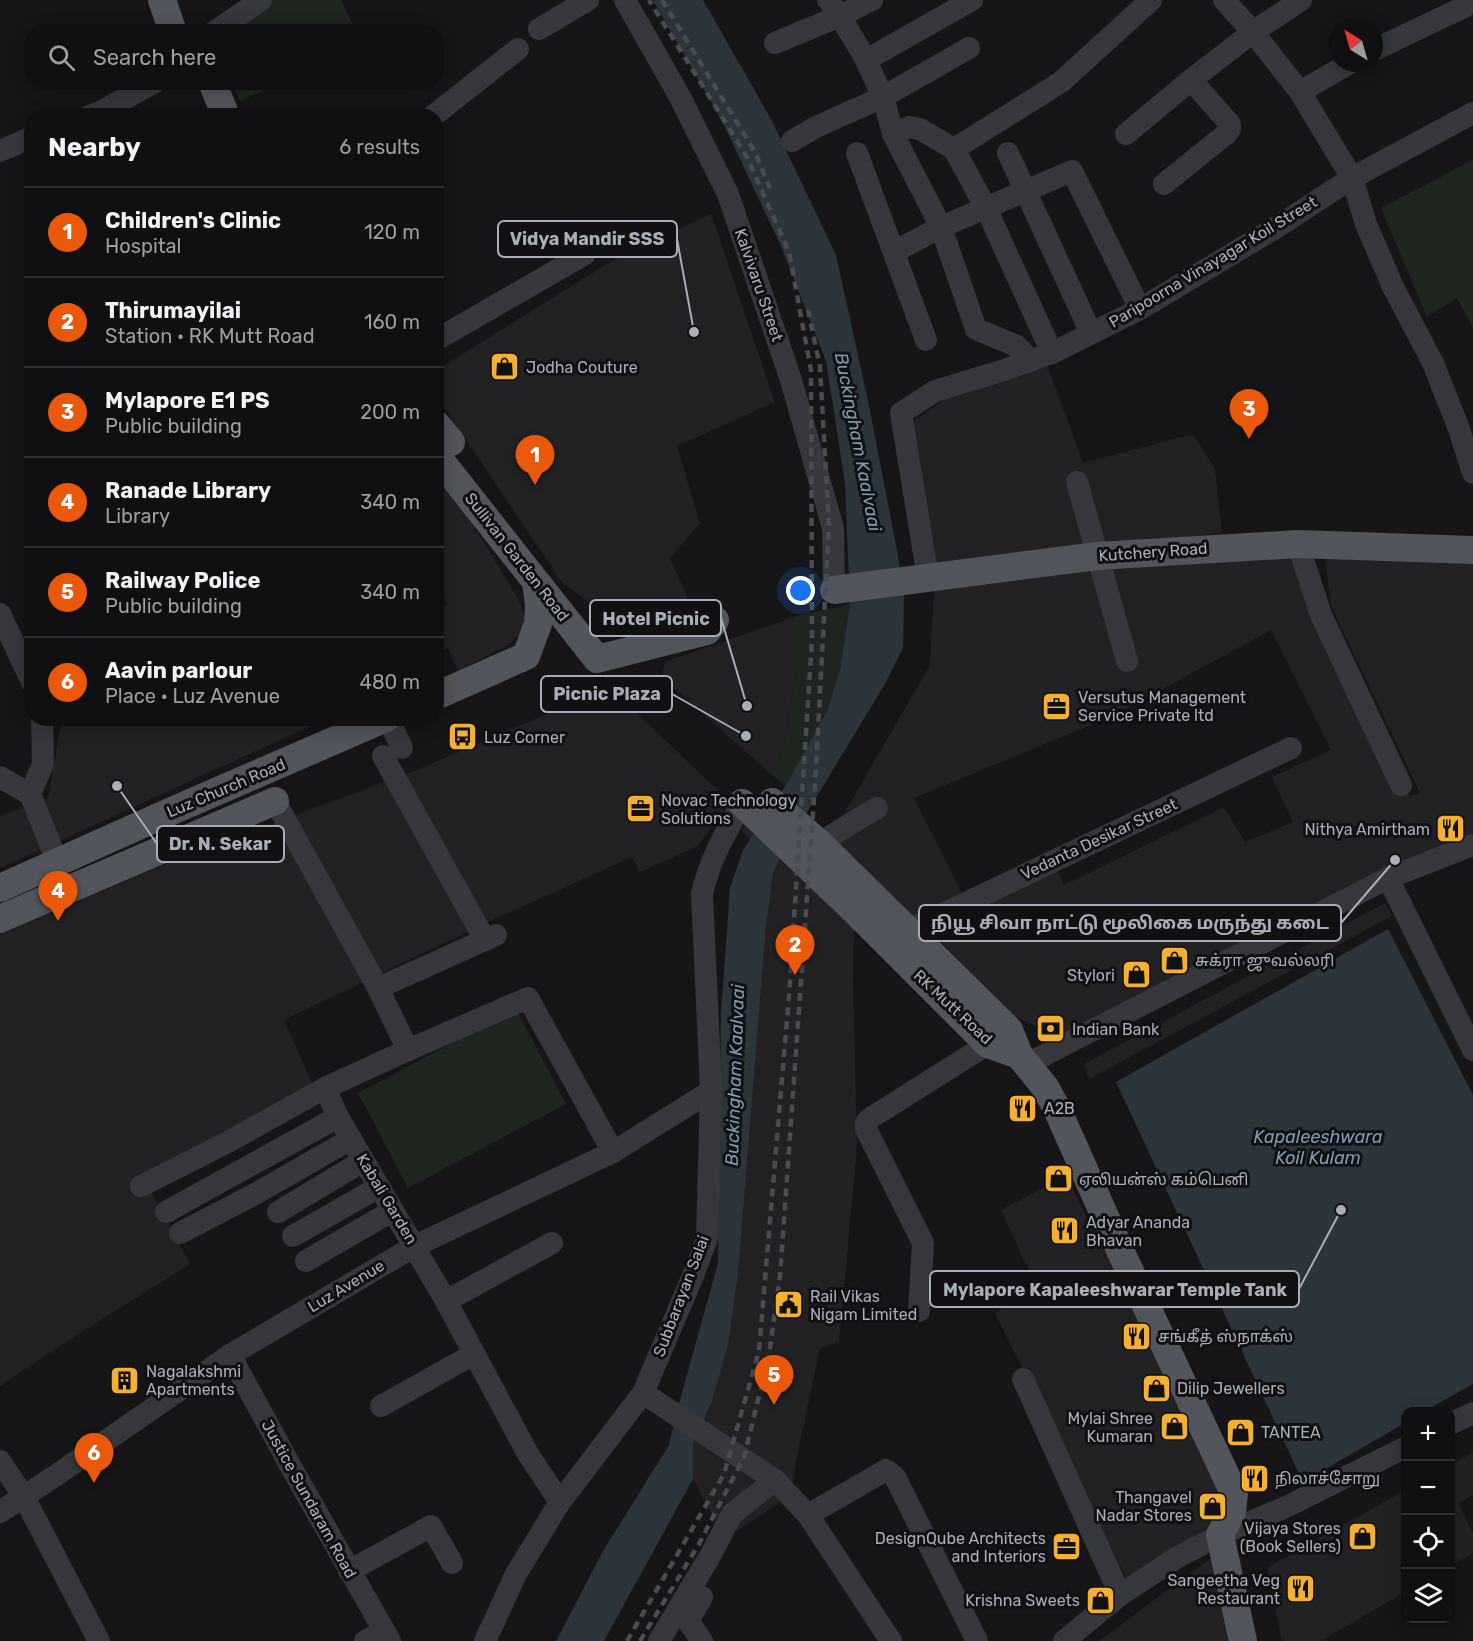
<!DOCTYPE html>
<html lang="en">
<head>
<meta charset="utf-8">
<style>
  body { margin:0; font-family:Rubik,"Noto Sans Tamil",sans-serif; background:#19191b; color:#f1f3f6 }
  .controls { position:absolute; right:18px; bottom:18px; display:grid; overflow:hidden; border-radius:12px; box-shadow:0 3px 15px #0003 }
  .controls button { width:54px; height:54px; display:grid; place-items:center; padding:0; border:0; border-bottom:2px solid #303032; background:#101012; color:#f1f3f6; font:30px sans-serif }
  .compass { position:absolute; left:1329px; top:18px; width:54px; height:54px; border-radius:50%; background:#101012; box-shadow:0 3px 15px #0003; rotate:323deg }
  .you { position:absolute; left:801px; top:591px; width:21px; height:21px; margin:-15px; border:4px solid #fff; border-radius:50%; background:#1a73e8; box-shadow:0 0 0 9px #1a73e833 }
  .badge { display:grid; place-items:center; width:39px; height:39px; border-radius:50%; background:#ea580c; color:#fff; font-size:20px; font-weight:700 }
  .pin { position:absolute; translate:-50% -50px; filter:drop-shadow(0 2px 3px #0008) }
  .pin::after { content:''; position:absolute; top:32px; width:21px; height:18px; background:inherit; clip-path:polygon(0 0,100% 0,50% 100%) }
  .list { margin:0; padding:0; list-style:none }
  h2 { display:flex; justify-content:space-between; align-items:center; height:78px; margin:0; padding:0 24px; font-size:26px }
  h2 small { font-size:20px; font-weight:400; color:#9c9d9f }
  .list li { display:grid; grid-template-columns:39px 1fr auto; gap:18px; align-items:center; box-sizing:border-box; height:90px; padding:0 24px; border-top:2px solid #303032 }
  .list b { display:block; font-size:22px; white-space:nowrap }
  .list p { margin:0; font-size:20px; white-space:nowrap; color:#9c9d9f }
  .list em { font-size:20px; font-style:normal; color:#9c9d9f }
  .icon { flex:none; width:33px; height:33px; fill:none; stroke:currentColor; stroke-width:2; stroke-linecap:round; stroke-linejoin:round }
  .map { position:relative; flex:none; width:1473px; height:1641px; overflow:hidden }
  .search { position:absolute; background:#101012; box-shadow:0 3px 15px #0003; left:24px; top:24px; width:420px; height:66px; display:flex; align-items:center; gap:15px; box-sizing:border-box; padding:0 21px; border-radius:24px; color:#9c9d9f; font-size:22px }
  .panel { position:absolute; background:#101012; box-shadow:0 3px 15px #0003; left:24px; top:108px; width:420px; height:618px; border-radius:24px }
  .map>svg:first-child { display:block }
  .built { fill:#222225 }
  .green { fill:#1e261f }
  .water { fill:#2c353c }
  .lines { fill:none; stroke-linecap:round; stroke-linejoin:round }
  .minor { stroke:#37383d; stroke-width:22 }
  .major { stroke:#53555c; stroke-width:28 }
  .rail { stroke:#4a4c52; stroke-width:4.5; stroke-dasharray:8 6; stroke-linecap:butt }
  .labels { text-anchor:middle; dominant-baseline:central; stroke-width:6; stroke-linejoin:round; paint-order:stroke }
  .street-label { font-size:16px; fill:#a8adb8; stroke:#111113 }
  .poi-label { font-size:16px; fill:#a8adb8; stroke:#111113; text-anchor:start }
  .water-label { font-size:18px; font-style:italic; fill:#7f9bb3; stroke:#111113 }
  .leader { fill:none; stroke:#a8adb8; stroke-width:2 }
  .callout-dot { fill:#a8adb8; stroke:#111113; stroke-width:2 }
  .callout { fill:#111113; stroke:#a8adb8; stroke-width:2 }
  .callout-label { font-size:18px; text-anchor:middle; font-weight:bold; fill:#a8adb8 }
</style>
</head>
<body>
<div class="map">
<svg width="1473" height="1641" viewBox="0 0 1473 1641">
  <rect width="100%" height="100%" fill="#161618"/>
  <!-- built -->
  <g class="built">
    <polygon points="711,214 775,402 677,446 700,523 670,558 690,603 614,611 593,605 562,582 437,397 437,370 610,262"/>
    <polygon points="1047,364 1083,463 1193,434 1215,469 1222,533 932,564 913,422 950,395"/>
    <polygon points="437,466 519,600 525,618 520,634 504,647 458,671 448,648 437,653 436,610 448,605 437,586"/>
    <polygon points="1301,556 1325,620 1410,796 1420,793 1331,606 1325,557 1473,559 1473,845 1081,1038 1045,1030 1011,1015 928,928 1055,867 1064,885 1224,807 1245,842 1293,822 1272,777 1331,750 1271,630 1115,715 914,798 963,895 912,920 830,838 930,665 934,590 1062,567"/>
    <polygon points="796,616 796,673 785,745 771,774 662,677 665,662"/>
    <polygon points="599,692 617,695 730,801 698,846 640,872 632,857 486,923 284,1020 317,1094 147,1184 190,1264 61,1345 0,1386 0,935 194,852 407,774"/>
    <polygon points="77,718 326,719 0,868 0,816 48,798 61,725"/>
    <polygon points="751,815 854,921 853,980 857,1148 839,1342 820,1348 797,1456 791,1495 725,1539 693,1479 693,1445 712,1401 728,1345 766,926 773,873 777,865 741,831"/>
    <polygon points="1385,903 1392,916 1089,1079 1084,1064"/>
    <polygon points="1066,1176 1226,1490 1226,1530 1132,1590 995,1313 1037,1288 1001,1210"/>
    <polygon points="1473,1452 1473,1495 1458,1503 1473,1533 1473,1553 1451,1566 1451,1465"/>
    <polygon points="1405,1490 1405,1592 1321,1641 1282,1641 1267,1568"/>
    <polygon points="1211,1558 1241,1641 1099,1641"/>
  </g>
  <!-- green -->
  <g class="green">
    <polygon points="268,0 341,0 356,31 220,32"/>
    <polygon points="232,83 281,83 240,101"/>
    <polygon points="1473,160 1473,328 1457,298 1427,317 1381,208"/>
    <polygon points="850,604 840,670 827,711 786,785 771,774 785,745 796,673 796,616"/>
    <polygon points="516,1009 566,1104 408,1188 358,1093"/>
  </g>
  <!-- water -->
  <g class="water">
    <polygon points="653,0 703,0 771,119 836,255 868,401 897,550 904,595 903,648 885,684 786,847 773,873 766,926 738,1272 728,1345 712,1401 693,1445 693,1479 604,1641 556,1641 603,1551 669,1445 680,1400 718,1263 721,1014 730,888 743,850 786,785 827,711 840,670 850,604 845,483 826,361 781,246 722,121"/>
    <polygon points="1388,929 1473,1095 1473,1384 1425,1411 1406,1412 1405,1423 1303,1482 1116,1082"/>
  </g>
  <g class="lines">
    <!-- minor -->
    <g class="minor">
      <polyline points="625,0 680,97 728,194 791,380 833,528 834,590"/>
      <polyline points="828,0 840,16 866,60 883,97 893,134 941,227 976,329 1017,346 1031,361"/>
      <polyline points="1224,0 1253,32 1300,92 1352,178 1366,224 1393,287 1433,363 1459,429 1473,473"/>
      <polyline points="539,29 588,0"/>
      <polyline points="214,32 261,0"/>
      <polyline points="775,43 840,16 872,0"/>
      <polyline points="1374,50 1466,6"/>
      <polyline points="866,60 972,0"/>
      <polyline points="1300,92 1350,63"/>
      <polyline points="89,116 100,112 155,82"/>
      <polyline points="433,116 518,49"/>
      <polyline points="893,134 909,127 920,129 954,149 986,208 1052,353"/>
      <polyline points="1126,134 1191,80 1253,32 1301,0"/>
      <polyline points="792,141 816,127 883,97 969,48"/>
      <polyline points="954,149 1061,82 1151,0"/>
      <polyline points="0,151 32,137"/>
      <polyline points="857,153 926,340"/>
      <polyline points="1008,153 1091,333"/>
      <polyline points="1164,184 1226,134 1230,129 1230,124 1191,80"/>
      <polyline points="894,252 941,227 1072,171 1140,309"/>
      <polyline points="436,340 585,254"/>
      <polyline points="1077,482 1127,661"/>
      <polyline points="1298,544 1321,615 1401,785"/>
      <polyline points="928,578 901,413 935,391 1001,371 1052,353 1140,309 1277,227 1352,178 1473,113"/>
      <polyline points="0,614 32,682"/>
      <polyline points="388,718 402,748"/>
      <polyline points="383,756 485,940"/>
      <polyline points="0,777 30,794 57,861"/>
      <polyline points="30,794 43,764 42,718"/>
      <polyline points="275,801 378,988 408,1050"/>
      <polyline points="819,843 877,808"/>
      <polyline points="1388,878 1473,1050"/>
      <polyline points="907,931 1291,748"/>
      <polyline points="378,988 496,935"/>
      <polyline points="1027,1064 1388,878 1473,845"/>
      <polyline points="141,1186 228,1142 325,1088"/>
      <polyline points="166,1212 338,1117"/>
      <polyline points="278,1212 363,1161"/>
      <polyline points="180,1233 257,1193 351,1139"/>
      <polyline points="293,1236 379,1187"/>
      <polyline points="306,1261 392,1211"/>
      <polyline points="446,1301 552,1243"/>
      <polyline points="919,1311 923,1243 866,1129 866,1123 869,1119 988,1044"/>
      <polyline points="230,1355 291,1467 390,1641"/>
      <polyline points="1023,1379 1120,1595"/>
      <polyline points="643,1393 775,1480 808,1515 891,1641"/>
      <polyline points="381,1406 474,1354"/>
      <polyline points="1450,1424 1473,1413"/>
      <polyline points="0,1461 24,1497 99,1641"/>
      <polyline points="560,1502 528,1454 446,1301 338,1117 325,1088 408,1050 528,998 613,1152"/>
      <polyline points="0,1512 55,1476 230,1355 415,1246 613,1152 711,1091"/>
      <polyline points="808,1515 886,1470 895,1477 977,1641"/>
      <polyline points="349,1571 431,1526 452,1563"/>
      <polyline points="365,1641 383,1631"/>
      <path d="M485,1641L516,1574L560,1502L643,1393L693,1276L707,1238L711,1091L702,894C709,861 726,832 742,803"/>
      <polyline points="659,1641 710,1556 732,1514 775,1480"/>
      <polyline points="702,1641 688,1621 702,1597"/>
      <polyline points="1064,1641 1120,1595 1176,1558 1220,1535 1288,1506 1406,1447"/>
    </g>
    <!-- major -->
    <g class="major">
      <polyline points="162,0 173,32"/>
      <polyline points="212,82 226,116"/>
      <polyline points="436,424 451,442"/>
      <polyline points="436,455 597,659 707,631 715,620"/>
      <polyline points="834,590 1097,556 1298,544 1473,550"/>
      <polyline points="436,696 526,656 538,624 539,605 536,582"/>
      <polyline points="772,802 819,843 1009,1030 1019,1055"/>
      <polyline points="742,803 851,907 988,1044 1019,1055 1045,1087 1057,1109 1119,1248 1234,1493 1232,1512 1220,1535 1243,1641"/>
      <polyline points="0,888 174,810 386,718"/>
      <polyline points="0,919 275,801"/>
    </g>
    <!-- rail -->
    <g class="rail">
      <polyline points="662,0 755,152 770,188"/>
      <polyline points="627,1641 724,1474 759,1351 789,996 812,640 811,370 789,252 747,157 649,0"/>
      <polyline points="640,1641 699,1544 744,1457 769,1355 780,1276 815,785 829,525 820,367 808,310"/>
    </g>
  </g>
  <!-- icons -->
  <defs>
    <symbol id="shop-square" viewBox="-11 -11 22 22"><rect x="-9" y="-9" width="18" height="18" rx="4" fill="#f2b134" stroke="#111113"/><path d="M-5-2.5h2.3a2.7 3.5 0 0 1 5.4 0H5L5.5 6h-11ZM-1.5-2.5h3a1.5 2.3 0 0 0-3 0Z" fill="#111"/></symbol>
    <symbol id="office-square" viewBox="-11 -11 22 22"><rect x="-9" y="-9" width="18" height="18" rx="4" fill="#f2b134" stroke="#111113"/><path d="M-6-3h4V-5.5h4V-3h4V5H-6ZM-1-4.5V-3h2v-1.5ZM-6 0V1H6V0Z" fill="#111"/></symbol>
    <symbol id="bus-square" viewBox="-11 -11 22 22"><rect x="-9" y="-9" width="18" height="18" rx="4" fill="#f2b134" stroke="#111113"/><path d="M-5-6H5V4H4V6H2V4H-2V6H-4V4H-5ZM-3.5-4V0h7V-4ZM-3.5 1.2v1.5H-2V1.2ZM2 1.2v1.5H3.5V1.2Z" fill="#111"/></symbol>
    <symbol id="restaurant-square" viewBox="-11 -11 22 22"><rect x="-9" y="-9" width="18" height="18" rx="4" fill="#f2b134" stroke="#111113"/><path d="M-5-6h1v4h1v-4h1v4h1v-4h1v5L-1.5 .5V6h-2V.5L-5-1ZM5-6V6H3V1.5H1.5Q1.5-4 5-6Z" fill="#111"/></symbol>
    <symbol id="bank-square" viewBox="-11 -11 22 22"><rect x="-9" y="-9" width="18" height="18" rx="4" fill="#f2b134" stroke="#111113"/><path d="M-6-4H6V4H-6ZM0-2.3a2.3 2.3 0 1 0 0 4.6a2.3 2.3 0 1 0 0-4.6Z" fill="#111"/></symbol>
    <symbol id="civic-square" viewBox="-11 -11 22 22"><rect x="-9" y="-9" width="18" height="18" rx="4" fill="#f2b134" stroke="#111113"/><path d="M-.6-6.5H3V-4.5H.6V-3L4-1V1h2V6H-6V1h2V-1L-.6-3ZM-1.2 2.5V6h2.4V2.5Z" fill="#111"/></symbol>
    <symbol id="building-square" viewBox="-11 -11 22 22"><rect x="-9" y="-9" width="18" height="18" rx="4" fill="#f2b134" stroke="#111113"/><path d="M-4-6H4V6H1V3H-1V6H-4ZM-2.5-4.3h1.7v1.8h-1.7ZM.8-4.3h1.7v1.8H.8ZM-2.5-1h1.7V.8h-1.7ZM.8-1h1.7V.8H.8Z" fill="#111"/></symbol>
  </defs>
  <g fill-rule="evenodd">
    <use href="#shop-square" x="488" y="350" width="33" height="33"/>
    <use href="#office-square" x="1040" y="690" width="33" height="33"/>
    <use href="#bus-square" x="446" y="720" width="33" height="33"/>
    <use href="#office-square" x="624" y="792" width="33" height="33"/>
    <use href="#restaurant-square" x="1434" y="812" width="33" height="33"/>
    <use href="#shop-square" x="1158" y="944" width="33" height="33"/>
    <use href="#shop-square" x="1120" y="958" width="33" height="33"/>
    <use href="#bank-square" x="1034" y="1012" width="33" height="33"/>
    <use href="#restaurant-square" x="1006" y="1092" width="33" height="33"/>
    <use href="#shop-square" x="1042" y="1162" width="33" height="33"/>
    <use href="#restaurant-square" x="1048" y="1214" width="33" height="33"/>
    <use href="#civic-square" x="772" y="1288" width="33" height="33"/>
    <use href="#restaurant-square" x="1120" y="1320" width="33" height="33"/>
    <use href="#building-square" x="108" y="1364" width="33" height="33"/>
    <use href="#shop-square" x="1140" y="1372" width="33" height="33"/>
    <use href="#shop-square" x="1158" y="1410" width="33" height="33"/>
    <use href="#shop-square" x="1224" y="1416" width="33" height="33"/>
    <use href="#restaurant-square" x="1238" y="1462" width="33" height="33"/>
    <use href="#shop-square" x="1196" y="1490" width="33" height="33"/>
    <use href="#shop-square" x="1346" y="1520" width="33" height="33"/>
    <use href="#office-square" x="1050" y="1530" width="33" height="33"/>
    <use href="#restaurant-square" x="1284" y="1572" width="33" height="33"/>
    <use href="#shop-square" x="1084" y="1584" width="33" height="33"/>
  </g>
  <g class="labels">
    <!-- street labels -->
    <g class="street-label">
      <text transform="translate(1213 262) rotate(-31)">Paripoorna Vinayagar Koil Street</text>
      <text transform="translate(759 285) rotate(71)">Kalvivaru Street</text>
      <text transform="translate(1153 552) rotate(-4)">Kutchery Road</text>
      <text transform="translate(517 557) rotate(52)">Sullivan Garden Road</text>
      <text transform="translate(226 788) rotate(-23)">Luz Church Road</text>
      <text transform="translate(1099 839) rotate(-25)">Vedanta Desikar Street</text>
      <text transform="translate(953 1007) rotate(43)">RK Mutt Road</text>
      <text transform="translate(387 1199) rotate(59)">Kabali Garden</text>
      <text transform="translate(346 1286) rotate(-31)">Luz Avenue</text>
      <text transform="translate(681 1296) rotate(-69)">Subbarayan Salai</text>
      <text transform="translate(309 1499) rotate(61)">Justice Sundaram Road</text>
    </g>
    <!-- poi labels -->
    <g class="poi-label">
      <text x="526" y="367">Jodha Couture</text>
      <text x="1078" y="697">Versutus Management<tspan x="1078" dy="18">Service Private ltd</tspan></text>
      <text x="484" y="737">Luz Corner</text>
      <text x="661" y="800">Novac Technology<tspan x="661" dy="18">Solutions</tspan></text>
      <text x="1430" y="829" text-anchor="end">Nithya Amirtham</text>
      <text x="1195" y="960">சுக்ரா ஜுவல்லரி</text>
      <text x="1115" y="975" text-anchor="end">Stylori</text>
      <text x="1072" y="1029">Indian Bank</text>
      <text x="1044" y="1108">A2B</text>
      <text x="1079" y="1179">ஏலியன்ஸ் கம்பெனி</text>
      <text x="1086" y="1222">Adyar Ananda<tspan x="1086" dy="18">Bhavan</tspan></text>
      <text x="810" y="1296">Rail Vikas<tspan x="810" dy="18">Nigam Limited</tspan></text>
      <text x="1158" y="1336">சங்கீத் ஸ்நாக்ஸ்</text>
      <text x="146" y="1371">Nagalakshmi<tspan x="146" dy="18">Apartments</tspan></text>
      <text x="1177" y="1388">Dilip Jewellers</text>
      <text x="1153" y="1418" text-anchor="end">Mylai Shree<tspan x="1153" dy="18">Kumaran</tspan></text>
      <text x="1261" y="1432">TANTEA</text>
      <text x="1275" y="1478">நிலாச்சோறு</text>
      <text x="1192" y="1497" text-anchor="end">Thangavel<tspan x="1192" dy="18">Nadar Stores</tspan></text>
      <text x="1341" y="1528" text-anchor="end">Vijaya Stores<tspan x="1341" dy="18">(Book Sellers)</tspan></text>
      <text x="1046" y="1538" text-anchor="end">DesignQube Architects<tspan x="1046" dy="18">and Interiors</tspan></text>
      <text x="1280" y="1580" text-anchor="end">Sangeetha Veg<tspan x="1280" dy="18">Restaurant</tspan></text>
      <text x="1080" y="1600" text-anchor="end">Krishna Sweets</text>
    </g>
    <!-- water labels -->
    <g class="water-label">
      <text transform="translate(858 442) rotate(79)">Buckingham Kaalvaai</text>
      <text transform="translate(735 1075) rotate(-88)">Buckingham Kaalvaai</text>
      <text x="1318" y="1137">Kapaleeshwara<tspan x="1318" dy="21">Koil Kulam</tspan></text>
    </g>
  </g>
  <!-- callouts -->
  <path class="leader" d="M694 332L677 239M747 706L721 618M746 736L672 694M117 786L157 844M1395 860L1341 923M1341 1210L1299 1289"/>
  <g class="callout-dot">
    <circle cx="694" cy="332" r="6"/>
    <circle cx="747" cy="706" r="6"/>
    <circle cx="746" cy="736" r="6"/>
    <circle cx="117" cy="786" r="6"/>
    <circle cx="1395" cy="860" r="6"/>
    <circle cx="1341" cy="1210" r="6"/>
  </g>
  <g class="callout">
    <rect x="498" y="221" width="179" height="36" rx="6"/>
    <rect x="590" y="600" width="131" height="36" rx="6"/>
    <rect x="541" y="676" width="131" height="36" rx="6"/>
    <rect x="157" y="826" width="127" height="36" rx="6"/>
    <rect x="919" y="905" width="422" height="36" rx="6"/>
    <rect x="930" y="1271" width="369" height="36" rx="6"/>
  </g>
  <g class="callout-label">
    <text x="587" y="245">Vidya Mandir SSS</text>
    <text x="656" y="625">Hotel Picnic</text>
    <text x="607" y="700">Picnic Plaza</text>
    <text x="220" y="850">Dr. N. Sekar</text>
    <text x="1130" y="929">நியூ சிவா நாட்டு மூலிகை மருந்து கடை</text>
    <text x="1115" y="1296">Mylapore Kapaleeshwarar Temple Tank</text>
  </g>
</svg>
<div class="controls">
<button>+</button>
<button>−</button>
<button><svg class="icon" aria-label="locate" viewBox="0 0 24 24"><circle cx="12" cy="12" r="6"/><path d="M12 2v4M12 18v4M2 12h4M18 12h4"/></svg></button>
<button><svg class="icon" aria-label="layers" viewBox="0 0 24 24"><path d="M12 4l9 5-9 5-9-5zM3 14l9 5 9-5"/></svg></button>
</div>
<svg class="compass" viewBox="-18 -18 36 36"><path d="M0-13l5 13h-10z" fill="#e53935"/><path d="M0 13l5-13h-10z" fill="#9c9d9f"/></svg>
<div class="you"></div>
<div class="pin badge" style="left:535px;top:485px">1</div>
<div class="pin badge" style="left:795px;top:975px">2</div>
<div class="pin badge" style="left:1249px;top:439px">3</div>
<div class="pin badge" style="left:58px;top:921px">4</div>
<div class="pin badge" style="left:774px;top:1405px">5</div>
<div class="pin badge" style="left:94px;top:1483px">6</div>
<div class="search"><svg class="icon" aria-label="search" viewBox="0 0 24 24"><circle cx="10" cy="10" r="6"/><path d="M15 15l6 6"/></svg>Search here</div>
<section class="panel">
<h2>Nearby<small>6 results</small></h2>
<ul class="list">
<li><span class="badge">1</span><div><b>Children's Clinic</b><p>Hospital</p></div><em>120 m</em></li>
<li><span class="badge">2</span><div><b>Thirumayilai</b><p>Station · RK Mutt Road</p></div><em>160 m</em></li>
<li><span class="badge">3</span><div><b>Mylapore E1 PS</b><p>Public building</p></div><em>200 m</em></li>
<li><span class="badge">4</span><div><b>Ranade Library</b><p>Library</p></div><em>340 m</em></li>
<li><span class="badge">5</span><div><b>Railway Police</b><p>Public building</p></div><em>340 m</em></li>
<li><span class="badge">6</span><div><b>Aavin parlour</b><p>Place · Luz Avenue</p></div><em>480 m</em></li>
</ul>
</section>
</div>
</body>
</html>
